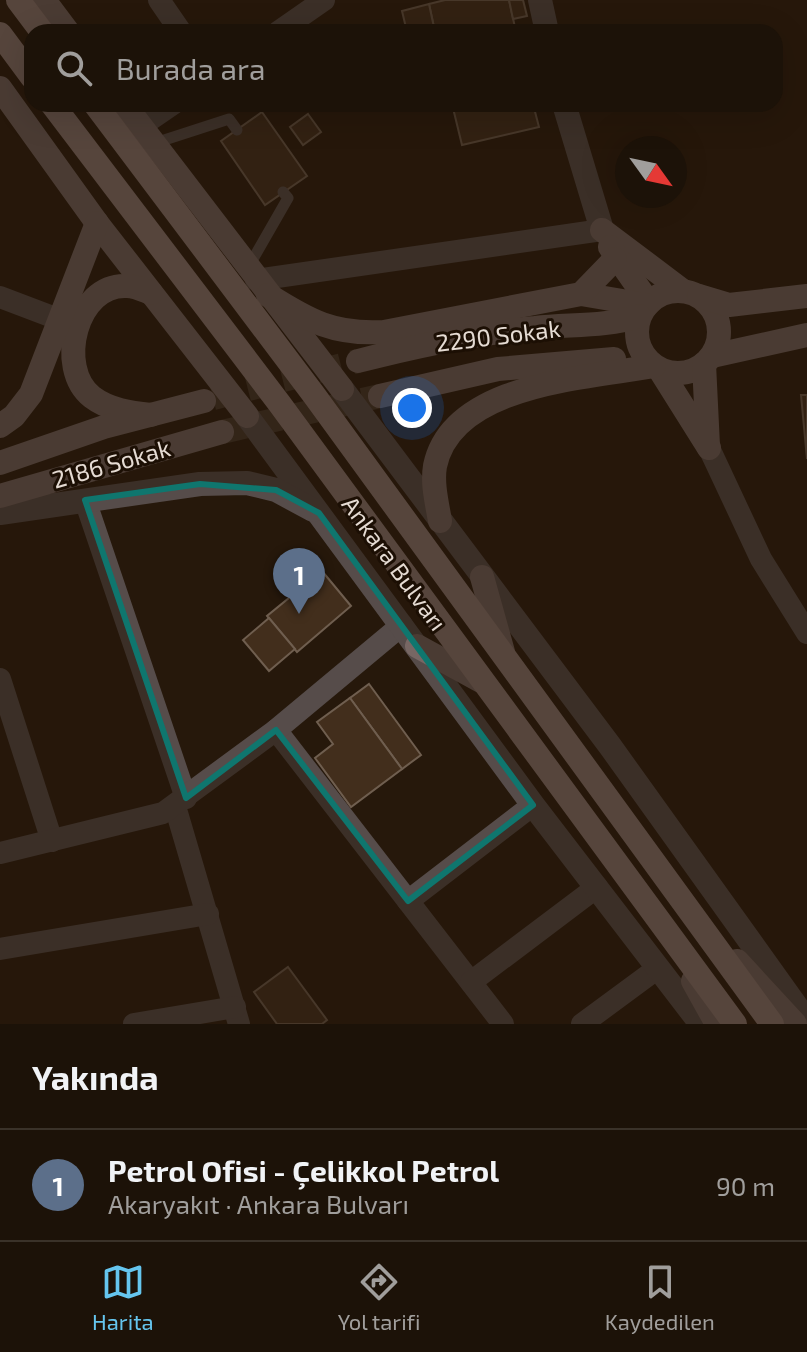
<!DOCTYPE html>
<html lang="tr">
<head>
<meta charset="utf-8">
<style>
  body { margin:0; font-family:"Exo 2",sans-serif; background:#292016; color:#f1f3f6 }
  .compass { position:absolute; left:615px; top:136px; width:72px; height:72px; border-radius:50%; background:#1c1208; box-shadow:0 8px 32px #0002; rotate:123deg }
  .you { position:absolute; left:412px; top:408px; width:28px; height:28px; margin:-20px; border:6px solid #fff; border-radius:50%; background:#1a73e8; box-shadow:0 0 0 12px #1a73e833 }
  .badge { display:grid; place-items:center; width:52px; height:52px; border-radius:50%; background:#65c5ee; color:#fff; font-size:26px; font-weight:700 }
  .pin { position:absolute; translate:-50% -66px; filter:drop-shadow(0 2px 4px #0008) }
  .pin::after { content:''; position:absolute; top:42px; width:28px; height:24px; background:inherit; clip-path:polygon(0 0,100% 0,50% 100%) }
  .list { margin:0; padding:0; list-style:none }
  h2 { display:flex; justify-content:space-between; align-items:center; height:104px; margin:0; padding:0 32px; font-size:34px }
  h2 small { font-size:26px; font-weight:400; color:#a09e9c }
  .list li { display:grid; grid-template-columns:52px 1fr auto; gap:24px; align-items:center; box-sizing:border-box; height:112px; padding:0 32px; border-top:2px solid #3a3229 }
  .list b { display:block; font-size:30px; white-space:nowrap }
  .list p { margin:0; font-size:26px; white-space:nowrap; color:#a09e9c }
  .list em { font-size:26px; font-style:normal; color:#a09e9c }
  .icon { flex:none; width:44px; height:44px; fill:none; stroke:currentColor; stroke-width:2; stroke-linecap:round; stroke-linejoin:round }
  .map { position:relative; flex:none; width:807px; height:1024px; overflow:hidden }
  .search { position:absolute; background:#1c1208; box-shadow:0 8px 32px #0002; left:24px; right:24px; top:24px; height:88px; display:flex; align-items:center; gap:20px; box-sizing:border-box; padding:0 28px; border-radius:24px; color:#a09e9c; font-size:30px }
  .sheet { height:216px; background:#1c1208 }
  nav { display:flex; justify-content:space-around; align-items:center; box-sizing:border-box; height:112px; border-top:2px solid #3a3229; background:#1c1208; font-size:22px; color:#a09e9c }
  nav a { display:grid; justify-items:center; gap:4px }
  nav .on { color:#65c5ee }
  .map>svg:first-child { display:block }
  .building { fill:#422e1c; stroke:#6f5e4f; stroke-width:2 }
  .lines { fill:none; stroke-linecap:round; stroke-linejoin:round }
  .secondary-tunnel { stroke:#433529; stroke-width:24; stroke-dasharray:24 12; stroke-linecap:butt }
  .service { stroke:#564c4a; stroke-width:11 }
  .minor { stroke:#564c4a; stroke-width:22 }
  .tertiary { stroke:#564c4a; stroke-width:24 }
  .secondary { stroke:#776764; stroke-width:24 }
  .primary { stroke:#917c78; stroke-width:24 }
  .marked { fill:none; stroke:#0f766e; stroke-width:6; stroke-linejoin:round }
  .labels { text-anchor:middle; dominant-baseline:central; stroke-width:6; stroke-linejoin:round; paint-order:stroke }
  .street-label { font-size:24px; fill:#e5dbd3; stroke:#1c0f04 }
</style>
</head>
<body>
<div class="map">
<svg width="807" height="1024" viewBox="0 0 807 1024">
  <rect width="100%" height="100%" fill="#26180b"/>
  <!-- building -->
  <g class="building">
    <polygon points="445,0 509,0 516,32 435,32 429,4"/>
    <polygon points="509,0 523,0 527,16 513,19"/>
    <polygon points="429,4 435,32 407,32 402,11"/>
    <polygon points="452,104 533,104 539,127 462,145"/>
    <polygon points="262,112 307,176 265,205 221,141"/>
    <polygon points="308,114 321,132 303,145 290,127"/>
    <polygon points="801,395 807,395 807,459"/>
    <polygon points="322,571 351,606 297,652 267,616"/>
    <polygon points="269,618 295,649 269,671 243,640"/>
    <polygon points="369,684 421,755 402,769 350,698"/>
    <polygon points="350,698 402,769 351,807 315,758 333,744 317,722"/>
    <polygon points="288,967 327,1020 322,1024 277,1024 254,992"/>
  </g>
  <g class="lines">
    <!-- secondary-tunnel -->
    <g class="secondary-tunnel">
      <polyline points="213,398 358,361"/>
      <polyline points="222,432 380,396"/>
    </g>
    <!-- service -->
    <g class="service">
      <polyline points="155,143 229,119 237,130"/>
      <polyline points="249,266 288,198 283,192"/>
    </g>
    <!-- minor -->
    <g class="minor">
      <polyline points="159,0 181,32"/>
      <polyline points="278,32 324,0"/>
      <polyline points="141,126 173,104"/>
      <polyline points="256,280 602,230"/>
      <polyline points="0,297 58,319"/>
      <polyline points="709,448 761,559 807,633"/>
      <polyline points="85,500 186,798"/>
      <polyline points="0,679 52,841"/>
      <polyline points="276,730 503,1024"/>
      <polyline points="175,806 239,1024"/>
      <polyline points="0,853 163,813 276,730 402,625"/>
      <polyline points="408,901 533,805"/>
      <polyline points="0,949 208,914"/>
      <polyline points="471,982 597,887"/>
      <polyline points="134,1024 235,1007"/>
      <polyline points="582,1024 658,968"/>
    </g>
    <!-- tertiary -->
    <g class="tertiary">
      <polyline points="540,0 547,32"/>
      <polyline points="564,104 602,230"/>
      <polyline points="342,389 610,746 807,1021"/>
      <polyline points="247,416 533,805 701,1024"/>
      <polyline points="0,513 200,484 247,483 276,490 313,510"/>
    </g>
    <!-- secondary -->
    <g class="secondary">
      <polyline points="44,0 68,32"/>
      <polyline points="0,88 97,223 247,416"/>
      <polyline points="124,104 342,389"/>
      <polyline points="602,230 683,291"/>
      <polyline points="610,247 649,303"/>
      <circle cx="678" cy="332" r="41"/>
      <path d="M151,293C143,290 135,286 127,286C76,283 55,368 92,397C109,410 131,413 151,415"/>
      <polyline points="581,294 646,305"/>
      <path d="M268,295C309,321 334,335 384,332L581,294L615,259"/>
      <polyline points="699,296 729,305 807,296"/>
      <polyline points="712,356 807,335"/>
      <path d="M358,361C416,346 475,333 535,328C570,324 605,327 639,316"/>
      <polyline points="704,364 708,446"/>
      <polyline points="660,370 709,448"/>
      <polyline points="380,396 498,369 614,359"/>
      <polyline points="0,426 14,416 31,394 97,223"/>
      <polyline points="0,463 104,427 204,401"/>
      <polyline points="0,496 222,432"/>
      <path d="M440,521C437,503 432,484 435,466C452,383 588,378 654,366"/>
      <polyline points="482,577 503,652"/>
      <polyline points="417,646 481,681"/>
      <polyline points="737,961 795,1024"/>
      <polyline points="693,981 717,1024"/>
    </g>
    <!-- primary -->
    <g class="primary">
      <polyline points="18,0 42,32"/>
      <polyline points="0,34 32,77"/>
      <polyline points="52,104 279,403 735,1024"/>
      <polyline points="95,104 314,395 772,1024"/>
    </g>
  </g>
  <!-- marked area -->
  <path d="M0 0H807V1024H0ZM200,484L276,490L319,513L533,805L408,901L276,730L186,798L85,500Z" fill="#26180b" fill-opacity=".55" fill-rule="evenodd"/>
  <path class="marked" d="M200,484L276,490L319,513L533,805L408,901L276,730L186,798L85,500Z"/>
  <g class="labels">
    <!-- street labels -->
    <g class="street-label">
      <text transform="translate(498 335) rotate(-7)">2290 Sokak</text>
      <text transform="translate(111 463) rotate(-16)">2186 Sokak</text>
      <text transform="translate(395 563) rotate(54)">Ankara Bulvarı</text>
    </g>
  </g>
</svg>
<svg class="compass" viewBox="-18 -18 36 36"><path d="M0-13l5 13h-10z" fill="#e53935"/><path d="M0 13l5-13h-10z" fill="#a09e9c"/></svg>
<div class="you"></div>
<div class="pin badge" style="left:299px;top:614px;background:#5c6f8a">1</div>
<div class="search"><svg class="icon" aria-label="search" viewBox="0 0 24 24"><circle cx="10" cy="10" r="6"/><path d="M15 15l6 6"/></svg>Burada ara</div>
</div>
<section class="sheet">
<h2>Yakında<small></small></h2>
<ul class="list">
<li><span class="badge" style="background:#5c6f8a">1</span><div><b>Petrol Ofisi - Çelikkol Petrol</b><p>Akaryakıt · Ankara Bulvarı</p></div><em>90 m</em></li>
</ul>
</section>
<nav>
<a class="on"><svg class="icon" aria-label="map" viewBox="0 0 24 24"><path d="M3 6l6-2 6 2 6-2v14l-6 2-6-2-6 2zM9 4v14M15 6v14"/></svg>Harita</a>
<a><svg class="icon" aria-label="directions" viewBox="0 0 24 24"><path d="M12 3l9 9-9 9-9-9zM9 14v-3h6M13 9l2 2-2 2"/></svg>Yol tarifi</a>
<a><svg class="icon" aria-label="saved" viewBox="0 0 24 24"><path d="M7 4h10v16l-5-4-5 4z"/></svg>Kaydedilen</a>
</nav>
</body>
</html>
